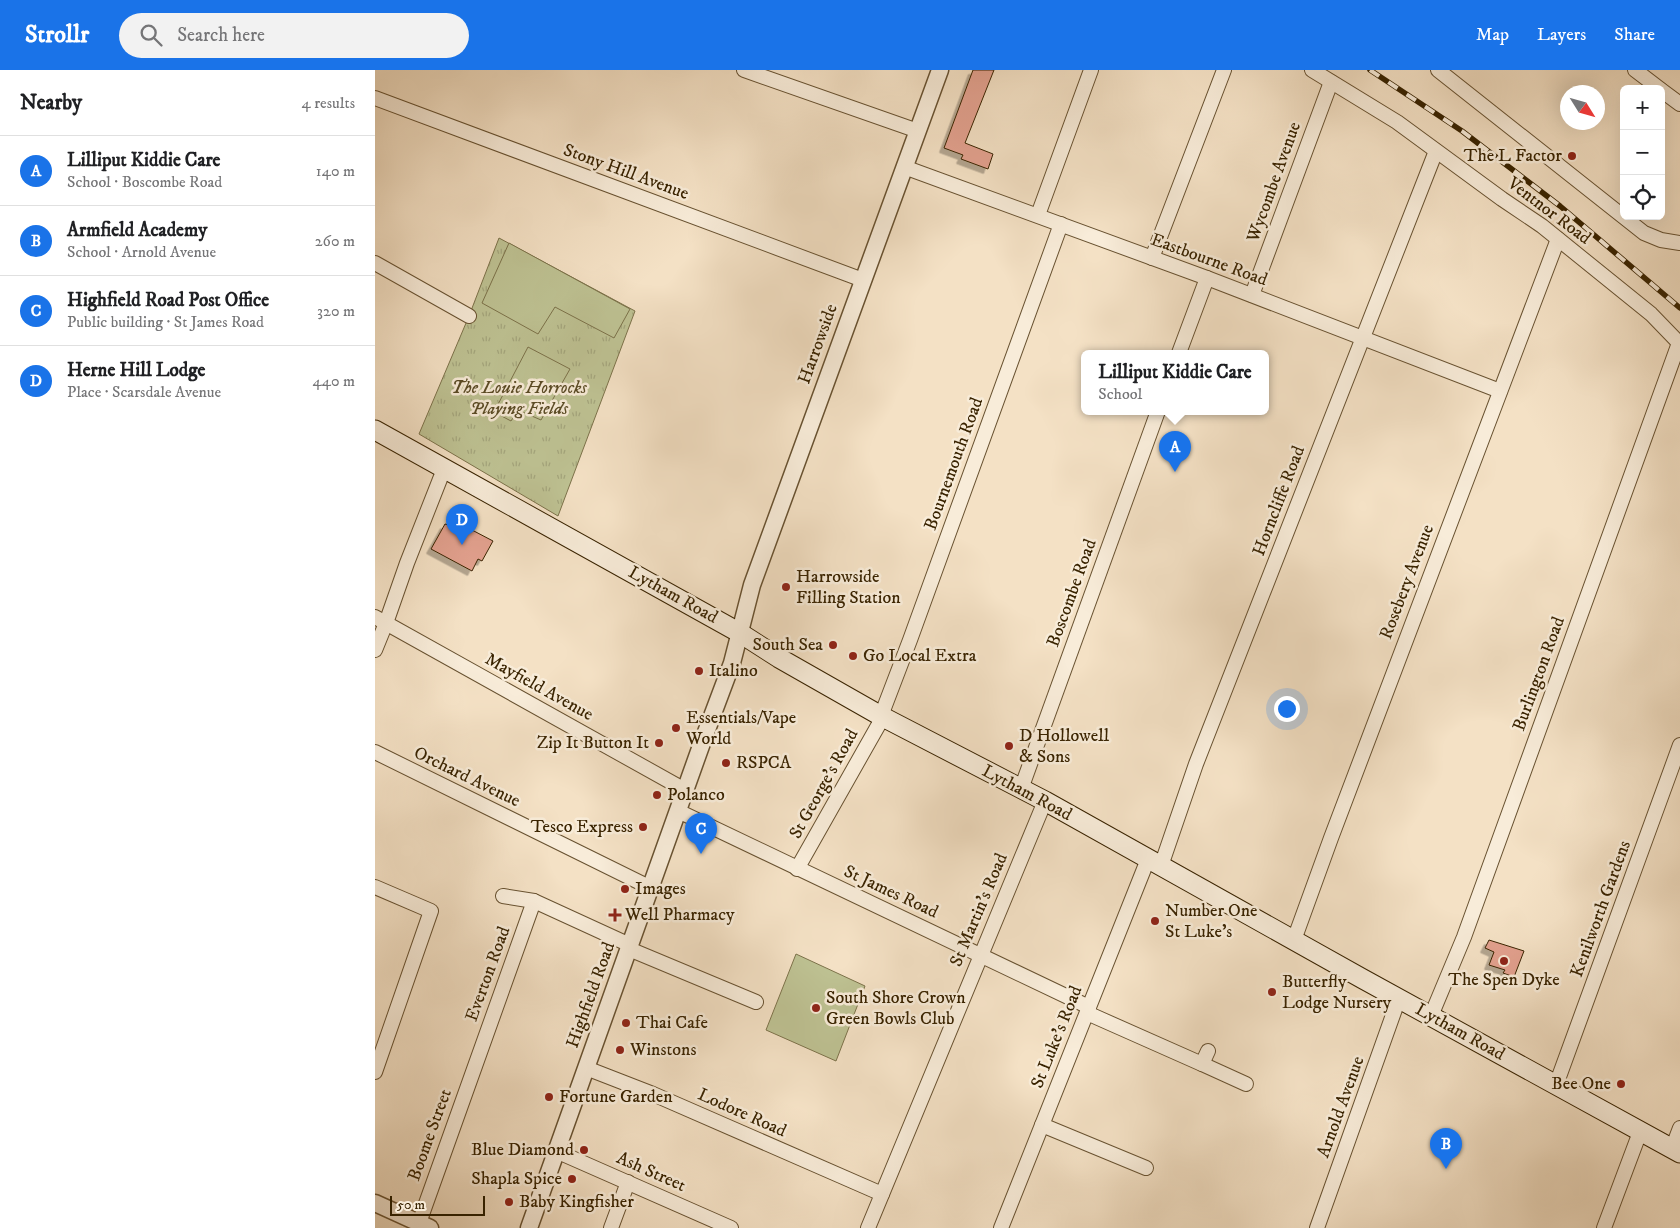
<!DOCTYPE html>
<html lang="en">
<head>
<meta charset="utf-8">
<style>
  body { margin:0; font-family:"IM FELL DW Pica",serif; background:#f2f2f2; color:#202124 }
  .controls { position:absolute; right:15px; top:15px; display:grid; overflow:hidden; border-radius:8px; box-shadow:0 5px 20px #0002 }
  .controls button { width:45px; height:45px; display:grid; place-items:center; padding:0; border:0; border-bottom:1px solid #e0e0e0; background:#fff; color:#202124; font:25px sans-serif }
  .compass { position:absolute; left:1185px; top:15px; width:45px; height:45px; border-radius:50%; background:#fff; box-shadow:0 5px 20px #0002; rotate:127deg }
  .scale { position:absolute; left:15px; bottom:12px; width:95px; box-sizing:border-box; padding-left:5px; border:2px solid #392300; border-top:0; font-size:14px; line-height:18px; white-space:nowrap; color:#392300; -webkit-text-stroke:4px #f8ecd9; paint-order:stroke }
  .you { position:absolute; left:911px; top:638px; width:18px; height:18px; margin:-12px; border:4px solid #fff; border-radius:50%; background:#1a73e8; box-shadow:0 0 0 8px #1a73e833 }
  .badge { display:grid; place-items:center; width:32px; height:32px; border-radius:50%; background:#1a73e8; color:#fff; font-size:16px; font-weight:700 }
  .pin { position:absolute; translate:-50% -41px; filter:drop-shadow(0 1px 2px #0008) }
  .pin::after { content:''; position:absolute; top:26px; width:18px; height:15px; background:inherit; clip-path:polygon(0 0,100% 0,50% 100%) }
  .popup { position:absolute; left:706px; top:280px; width:188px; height:65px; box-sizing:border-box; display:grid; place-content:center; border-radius:8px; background:#fff; filter:drop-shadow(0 1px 4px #0005); font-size:16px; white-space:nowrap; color:#757577 }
  .popup b { font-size:19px; color:#202124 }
  .popup::after { content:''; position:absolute; left:50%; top:100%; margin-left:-10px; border:10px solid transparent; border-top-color:#fff }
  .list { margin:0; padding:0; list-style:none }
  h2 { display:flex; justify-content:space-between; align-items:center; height:65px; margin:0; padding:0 20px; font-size:21px }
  h2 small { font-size:16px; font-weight:400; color:#757577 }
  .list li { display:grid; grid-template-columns:32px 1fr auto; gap:15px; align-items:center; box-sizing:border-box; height:70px; padding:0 20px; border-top:1px solid #e0e0e0 }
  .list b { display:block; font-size:19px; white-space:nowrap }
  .list p { margin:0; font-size:16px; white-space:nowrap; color:#757577 }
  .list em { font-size:16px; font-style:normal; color:#757577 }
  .icon { flex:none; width:28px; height:28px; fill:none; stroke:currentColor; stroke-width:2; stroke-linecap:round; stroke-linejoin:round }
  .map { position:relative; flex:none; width:1305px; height:1158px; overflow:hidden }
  header { display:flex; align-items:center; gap:30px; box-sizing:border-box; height:70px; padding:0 25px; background:#1a73e8; color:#fff }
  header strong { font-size:24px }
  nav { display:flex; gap:28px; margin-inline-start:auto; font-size:18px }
  .search { width:350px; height:45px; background:#f2f2f2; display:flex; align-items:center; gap:12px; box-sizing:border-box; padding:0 18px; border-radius:28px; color:#757577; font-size:19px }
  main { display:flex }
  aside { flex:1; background:#fff }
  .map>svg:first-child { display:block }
  .park { fill:url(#park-tufts); stroke:#7c724a }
  .garden { fill:#bec293; stroke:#7c724a }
  .building { fill:#e3a18f; stroke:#392300; filter:url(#shadow) }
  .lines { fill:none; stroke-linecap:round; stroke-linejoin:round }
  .minor-casing { stroke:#685231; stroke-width:16 }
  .tertiary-casing { stroke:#685231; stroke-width:19 }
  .secondary-casing { stroke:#392300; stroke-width:21 }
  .minor { stroke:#f8ecd9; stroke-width:14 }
  .tertiary { stroke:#f8ecd9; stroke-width:16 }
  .secondary { stroke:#f8ecd9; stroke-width:19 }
  .rail-casing { stroke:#392300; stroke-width:5.5 }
  .rail { stroke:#f8ecd9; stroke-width:4; stroke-dasharray:11; stroke-linecap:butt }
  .poi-dot { fill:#8f2418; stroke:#f8ecd9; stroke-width:2 }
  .labels { text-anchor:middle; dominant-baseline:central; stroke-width:5; stroke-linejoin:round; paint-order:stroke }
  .poi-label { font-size:18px; fill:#392300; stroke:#f8ecd9; text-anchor:start }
  .street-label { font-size:18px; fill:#392300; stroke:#f8ecd9 }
  .park-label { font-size:18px; font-style:italic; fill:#5a4b25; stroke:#f8ecd9 }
</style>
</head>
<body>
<header>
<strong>Strollr</strong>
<div class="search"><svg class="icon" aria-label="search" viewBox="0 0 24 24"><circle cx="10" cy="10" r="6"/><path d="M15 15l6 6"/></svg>Search here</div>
<nav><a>Map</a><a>Layers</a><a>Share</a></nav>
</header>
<main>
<aside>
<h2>Nearby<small>4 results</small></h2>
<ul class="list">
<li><span class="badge">A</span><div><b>Lilliput Kiddie Care</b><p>School · Boscombe Road</p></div><em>140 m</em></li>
<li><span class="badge">B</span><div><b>Armfield Academy</b><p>School · Arnold Avenue</p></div><em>260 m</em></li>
<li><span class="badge">C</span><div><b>Highfield Road Post Office</b><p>Public building · St James Road</p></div><em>320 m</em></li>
<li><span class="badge">D</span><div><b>Herne Hill Lodge</b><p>Place · Scarsdale Avenue</p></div><em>440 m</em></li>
</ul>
</aside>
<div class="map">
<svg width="1305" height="1158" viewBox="0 0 1305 1158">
  <defs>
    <pattern id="park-tufts" width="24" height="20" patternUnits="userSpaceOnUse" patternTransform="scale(1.25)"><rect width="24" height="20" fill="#bec293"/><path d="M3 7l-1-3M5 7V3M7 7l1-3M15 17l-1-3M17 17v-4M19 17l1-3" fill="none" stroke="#a4a67d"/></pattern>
    <filter id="shadow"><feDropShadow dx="-4.5" dy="4.5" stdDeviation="0" flood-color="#0004"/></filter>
  </defs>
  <rect width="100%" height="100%" fill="#f4e1c5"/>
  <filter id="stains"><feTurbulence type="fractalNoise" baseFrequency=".004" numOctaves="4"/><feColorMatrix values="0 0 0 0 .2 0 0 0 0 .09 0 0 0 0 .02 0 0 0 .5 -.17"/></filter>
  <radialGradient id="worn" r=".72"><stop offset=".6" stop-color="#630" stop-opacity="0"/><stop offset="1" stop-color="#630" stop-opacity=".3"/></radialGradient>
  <!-- park -->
  <polygon class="park" points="124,168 260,241 183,446 44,364 94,246"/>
  <!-- garden -->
  <g class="garden">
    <polygon points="134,173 255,239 239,268 180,237 163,264 107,233"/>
    <polygon points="153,277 195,299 166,350 143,340 136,351 119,342"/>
    <polygon points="421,884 490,916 461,991 391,960"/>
  </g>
  <!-- building -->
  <g class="building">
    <polygon points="598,0 619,0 590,73 618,84 613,99 586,89 588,85 569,78"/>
    <polygon points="76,449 118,471 107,491 103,489 97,501 56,479 70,454 73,455"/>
    <polygon points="1114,870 1149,881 1139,907 1128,903 1130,900 1114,895 1119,882 1110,878"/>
  </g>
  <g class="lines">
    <defs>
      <g id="minor">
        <polyline points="369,0 543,61"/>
        <polyline points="937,0 1022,52 1127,129 1167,156 1276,244 1305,274"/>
        <polyline points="1063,0 1269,163 1286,170 1305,173"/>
        <polyline points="1260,0 1285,19"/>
        <polyline points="1286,20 1305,34"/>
        <polyline points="0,28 488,210"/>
        <polyline points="529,97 832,208 1125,321"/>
        <polyline points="663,145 716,0"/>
        <polyline points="777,188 849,0"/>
        <polyline points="0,193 94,246"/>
        <polyline points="877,225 956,12"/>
        <polyline points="804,283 832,208"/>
        <polyline points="0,547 310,720"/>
        <polyline points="0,580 11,553 32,493 69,399"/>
        <polyline points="506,646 535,570 686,154"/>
        <polyline points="0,682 276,818"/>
        <polyline points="646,719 783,341"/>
        <polyline points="303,741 714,937"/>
        <polyline points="786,796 821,694 1061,81"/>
        <polyline points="422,799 508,647"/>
        <polyline points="0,817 56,841 0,1002"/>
        <polyline points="128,826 159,831 255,875"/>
        <polyline points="919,870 956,768 1183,169"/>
        <polyline points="254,879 381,932"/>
        <polyline points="712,943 827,994 833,981"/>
        <polyline points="1056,946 1089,867 1304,273"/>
        <polyline points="827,994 871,1014"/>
        <polyline points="211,998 278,1024 507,1124"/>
        <polyline points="1181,1015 1305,675"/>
        <polyline points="667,1055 771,1098"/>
        <polyline points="1297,1079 1305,1058"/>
        <polyline points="181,1081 356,1158"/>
        <polyline points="44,1153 159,831"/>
        <polyline points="236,1158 253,1112"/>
        <polyline points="493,1158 670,731"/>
        <polyline points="626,1158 773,789"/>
        <polyline points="942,1158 1024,928"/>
        <polyline points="1229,1158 1265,1062"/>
      </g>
      <g id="tertiary">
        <polyline points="0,1133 55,1158"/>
        <polyline points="154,1158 327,673 357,593 377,515 565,0"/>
      </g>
      <polyline id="secondary" points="0,360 365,563 404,588 506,646 670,731 988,909 1305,1083"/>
    </defs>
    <!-- minor casing -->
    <use href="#minor" class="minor-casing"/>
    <!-- tertiary casing -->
    <use href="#tertiary" class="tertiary-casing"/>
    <!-- secondary casing -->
    <use href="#secondary" class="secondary-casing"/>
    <!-- minor -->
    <use href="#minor" class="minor"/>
    <!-- tertiary -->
    <use href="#tertiary" class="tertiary"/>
    <!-- secondary -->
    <use href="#secondary" class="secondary"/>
    <defs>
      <polyline id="rail" points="995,0 1087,61 1185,136 1305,238"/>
    </defs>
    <!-- rail casing -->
    <use href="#rail" class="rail-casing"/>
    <!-- rail -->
    <use href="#rail" class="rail"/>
  </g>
  <!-- markers -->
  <g class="poi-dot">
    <circle cx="1197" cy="86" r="5"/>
    <circle cx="411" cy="517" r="5"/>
    <circle cx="458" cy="575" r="5"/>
    <circle cx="478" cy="586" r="5"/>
    <circle cx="324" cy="601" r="5"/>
    <circle cx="301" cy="658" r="5"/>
    <circle cx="284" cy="673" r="5"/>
    <circle cx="634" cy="676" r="5"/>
    <circle cx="351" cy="693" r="5"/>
    <circle cx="282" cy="725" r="5"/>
    <circle cx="268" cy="757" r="5"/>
    <circle cx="250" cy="819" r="5"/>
    <path d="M237.5 837.5h5v5h5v5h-5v5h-5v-5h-5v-5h5z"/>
    <circle cx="780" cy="851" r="5"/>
    <circle cx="1129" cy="891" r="5"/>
    <circle cx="897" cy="922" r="5"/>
    <circle cx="441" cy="938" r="5"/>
    <circle cx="251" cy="953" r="5"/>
    <circle cx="245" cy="980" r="5"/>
    <circle cx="1246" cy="1014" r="5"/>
    <circle cx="174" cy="1027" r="5"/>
    <circle cx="209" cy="1080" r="5"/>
    <circle cx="197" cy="1109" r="5"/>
    <circle cx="134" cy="1132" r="5"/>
  </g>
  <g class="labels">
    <!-- poi labels -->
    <g class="poi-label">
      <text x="1187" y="86" text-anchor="end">The L Factor</text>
      <text x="421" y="507">Harrowside<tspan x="421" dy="21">Filling Station</tspan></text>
      <text x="448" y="575" text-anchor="end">South Sea</text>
      <text x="488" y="586">Go Local Extra</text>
      <text x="334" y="601">Italino</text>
      <text x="311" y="648">Essentials/Vape<tspan x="311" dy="21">World</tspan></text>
      <text x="644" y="666">D Hollowell<tspan x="644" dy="21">&amp; Sons</tspan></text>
      <text x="274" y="673" text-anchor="end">Zip It Button It</text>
      <text x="361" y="693">RSPCA</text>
      <text x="292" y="725">Polanco</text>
      <text x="258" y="757" text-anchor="end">Tesco Express</text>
      <text x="260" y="819">Images</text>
      <text x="790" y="841">Number One<tspan x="790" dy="21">St Luke's</tspan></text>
      <text x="250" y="845">Well Pharmacy</text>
      <text x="1129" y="910" text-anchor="middle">The Spen Dyke</text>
      <text x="907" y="912">Butterfly<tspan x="907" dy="21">Lodge Nursery</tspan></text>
      <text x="451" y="928">South Shore Crown<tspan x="451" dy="21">Green Bowls Club</tspan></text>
      <text x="261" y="953">Thai Cafe</text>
      <text x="255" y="980">Winstons</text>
      <text x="1236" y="1014" text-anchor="end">Bee One</text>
      <text x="184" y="1027">Fortune Garden</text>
      <text x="199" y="1080" text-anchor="end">Blue Diamond</text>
      <text x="187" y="1109" text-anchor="end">Shapla Spice</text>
      <text x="144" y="1132">Baby Kingfisher</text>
    </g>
    <!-- street labels -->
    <g class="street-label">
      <text transform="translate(251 102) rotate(20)">Stony Hill Avenue</text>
      <text transform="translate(899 112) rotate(-70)">Wycombe Avenue</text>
      <text transform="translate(1174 141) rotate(37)">Ventnor Road</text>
      <text transform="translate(834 190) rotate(20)">Eastbourne Road</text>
      <text transform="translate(443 274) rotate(-70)">Harrowside</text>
      <text transform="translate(579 394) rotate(-70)">Bournemouth Road</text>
      <text transform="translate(904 431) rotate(-69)">Horncliffe Road</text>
      <text transform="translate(1032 512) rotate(-69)">Rosebery Avenue</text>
      <text transform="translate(697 523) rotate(-70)">Boscombe Road</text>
      <text transform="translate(298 525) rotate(29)">Lytham Road</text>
      <text transform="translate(1164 604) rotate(-70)">Burlington Road</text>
      <text transform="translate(164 617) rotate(29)">Mayfield Avenue</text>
      <text transform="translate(92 707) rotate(26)">Orchard Avenue</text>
      <text transform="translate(449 714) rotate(-61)">St George's Road</text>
      <text transform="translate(652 723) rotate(28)">Lytham Road</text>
      <text transform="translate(516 822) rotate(25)">St James Road</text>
      <text transform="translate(1226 839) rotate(-70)">Kenilworth Gardens</text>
      <text transform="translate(604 840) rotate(-67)">St Martin's Road</text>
      <text transform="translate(113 904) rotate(-70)">Everton Road</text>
      <text transform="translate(216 925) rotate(-70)">Highfield Road</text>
      <text transform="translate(1085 962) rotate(29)">Lytham Road</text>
      <text transform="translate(682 967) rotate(-68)">St Luke's Road</text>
      <text transform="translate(966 1037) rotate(-70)">Arnold Avenue</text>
      <text transform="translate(367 1043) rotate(24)">Lodore Road</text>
      <text transform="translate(55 1065) rotate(-70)">Boome Street</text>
      <text transform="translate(276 1102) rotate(24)">Ash Street</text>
    </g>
    <!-- park labels -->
    <g class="park-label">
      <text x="144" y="318">The Louie Horrocks<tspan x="144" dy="21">Playing Fields</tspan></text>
    </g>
  </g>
  <rect width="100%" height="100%" filter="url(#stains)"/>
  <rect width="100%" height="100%" fill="url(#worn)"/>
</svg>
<div class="controls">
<button>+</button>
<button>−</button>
<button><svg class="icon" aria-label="locate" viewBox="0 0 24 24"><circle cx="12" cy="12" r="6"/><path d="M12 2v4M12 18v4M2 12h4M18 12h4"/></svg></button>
</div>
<svg class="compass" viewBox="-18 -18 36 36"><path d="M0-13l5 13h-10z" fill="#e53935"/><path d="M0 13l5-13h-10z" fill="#757577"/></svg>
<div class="scale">50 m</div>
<div class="you"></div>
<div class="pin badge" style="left:800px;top:402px">A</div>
<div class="popup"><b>Lilliput Kiddie Care</b>School</div>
<div class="pin badge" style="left:1071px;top:1099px">B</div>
<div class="pin badge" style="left:326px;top:784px">C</div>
<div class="pin badge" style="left:87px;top:475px">D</div>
</div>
</main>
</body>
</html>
